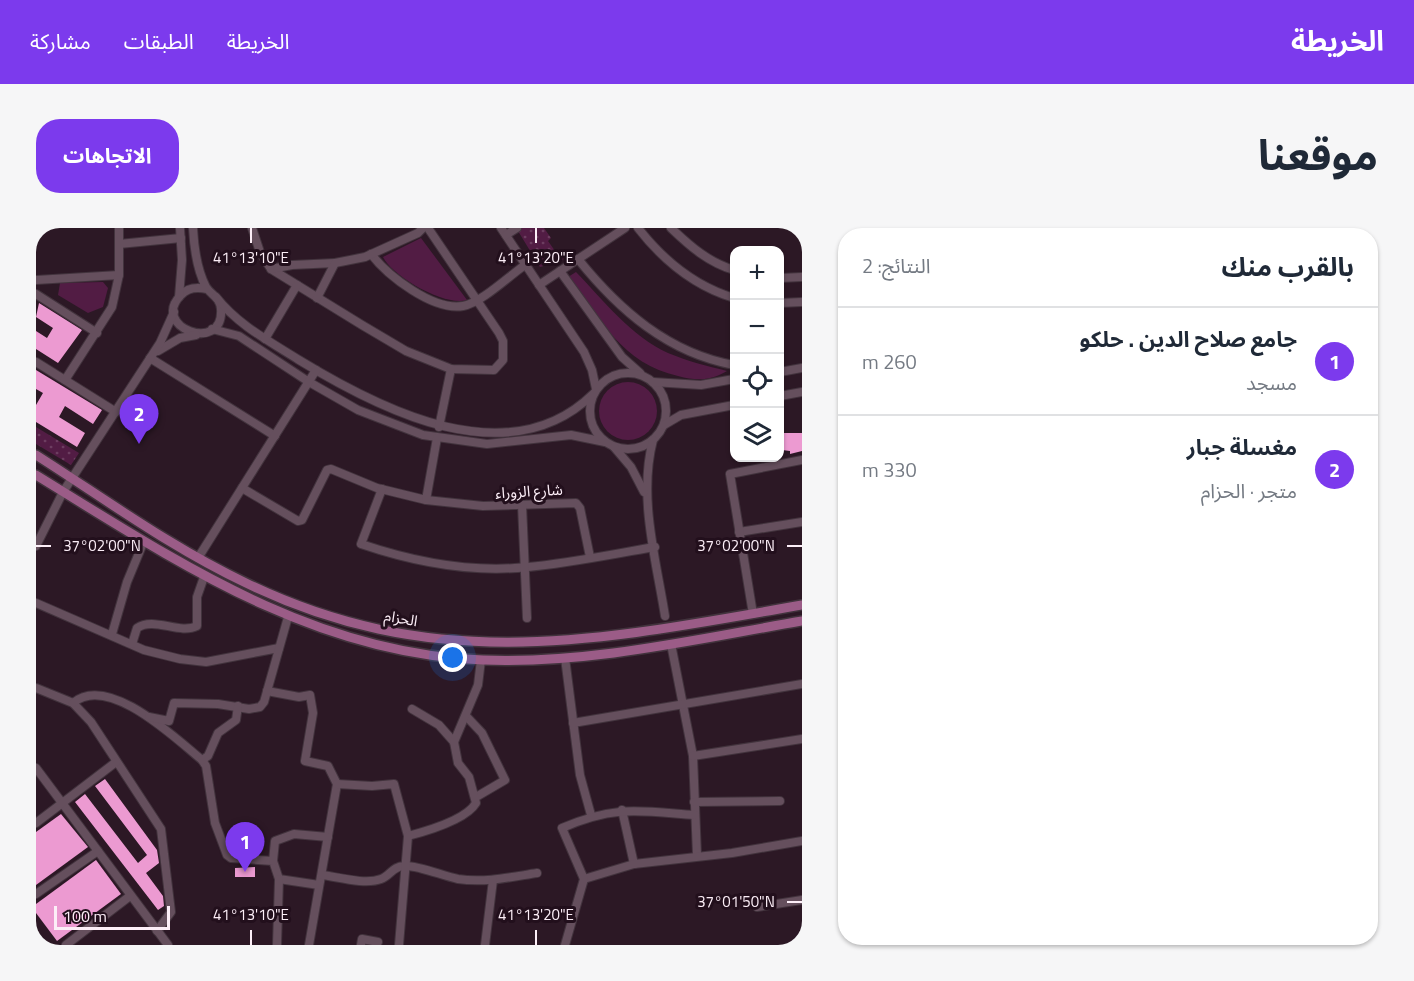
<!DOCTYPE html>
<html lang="ar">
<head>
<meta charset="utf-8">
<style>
  body { margin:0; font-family:"Titillium Web","Noto Sans Arabic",sans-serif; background:#f6f6f7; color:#1f2937; direction:rtl }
  .controls { position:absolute; right:18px; top:18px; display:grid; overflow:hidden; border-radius:12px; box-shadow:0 2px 4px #0004 }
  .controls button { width:54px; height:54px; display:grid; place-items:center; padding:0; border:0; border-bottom:2px solid #e0e1e3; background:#fff; color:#1f2937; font:30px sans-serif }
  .scale { position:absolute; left:18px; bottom:15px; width:116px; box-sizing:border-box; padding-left:6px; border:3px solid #fceef7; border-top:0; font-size:16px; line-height:21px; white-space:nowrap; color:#fceef7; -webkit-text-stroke:4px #220f1c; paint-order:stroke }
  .you { position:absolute; left:417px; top:430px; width:21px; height:21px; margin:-15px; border:4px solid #fff; border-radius:50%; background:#1a73e8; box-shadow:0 0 0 9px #1a73e833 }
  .badge { display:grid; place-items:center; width:39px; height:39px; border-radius:50%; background:#7c3aed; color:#fff; font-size:20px; font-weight:700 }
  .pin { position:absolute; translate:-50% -50px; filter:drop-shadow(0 2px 3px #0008) }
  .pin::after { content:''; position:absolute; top:32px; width:21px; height:18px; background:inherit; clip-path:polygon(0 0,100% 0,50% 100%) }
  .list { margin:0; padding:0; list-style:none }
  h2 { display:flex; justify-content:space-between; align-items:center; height:78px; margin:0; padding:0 24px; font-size:26px }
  h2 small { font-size:20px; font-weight:400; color:#747a83 }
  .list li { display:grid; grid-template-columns:39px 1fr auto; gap:18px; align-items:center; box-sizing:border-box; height:108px; padding:0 24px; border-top:2px solid #e0e1e3 }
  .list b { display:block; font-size:22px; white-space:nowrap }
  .list p { margin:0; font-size:20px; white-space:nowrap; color:#747a83 }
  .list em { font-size:20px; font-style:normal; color:#747a83 }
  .icon { flex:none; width:33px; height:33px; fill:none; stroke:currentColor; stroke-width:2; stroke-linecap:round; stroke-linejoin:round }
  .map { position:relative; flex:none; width:766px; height:717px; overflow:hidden; direction:ltr; border-radius:24px }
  header { display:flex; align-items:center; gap:36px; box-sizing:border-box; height:84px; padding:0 30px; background:#7c3aed; color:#fff }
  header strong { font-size:28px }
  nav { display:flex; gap:33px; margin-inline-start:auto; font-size:21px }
  .intro { display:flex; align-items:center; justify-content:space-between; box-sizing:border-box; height:144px; padding:0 36px }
  h1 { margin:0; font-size:42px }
  .button { padding:15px 27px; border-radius:24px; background:#7c3aed; color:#fff; font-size:21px; font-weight:700 }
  main { display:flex; gap:36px; padding:0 36px }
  aside { flex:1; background:#fff; border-radius:24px; box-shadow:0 2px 4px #0004 }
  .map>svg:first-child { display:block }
  .green { fill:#521c44 }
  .garden { fill:url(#garden-dots) }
  .building { fill:#ec9ad1 }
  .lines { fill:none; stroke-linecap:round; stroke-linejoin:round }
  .minor-casing { stroke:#42333d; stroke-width:10 }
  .major-casing { stroke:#42333d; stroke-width:12 }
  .minor { stroke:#654f5d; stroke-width:8 }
  .major { stroke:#9b5c87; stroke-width:9 }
  .ticks { fill:none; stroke:#fceef7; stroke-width:2 }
  .labels { text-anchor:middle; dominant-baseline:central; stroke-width:6; stroke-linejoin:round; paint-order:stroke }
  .street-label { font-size:15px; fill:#fceef7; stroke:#220f1c }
  .ticks-label { font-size:15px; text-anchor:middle; fill:#fceef7; stroke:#220f1c; stroke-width:6; stroke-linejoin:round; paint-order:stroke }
</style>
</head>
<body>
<header>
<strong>الخريطة</strong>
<nav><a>الخريطة</a><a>الطبقات</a><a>مشاركة</a></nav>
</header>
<div class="intro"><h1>موقعنا</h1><a class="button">الاتجاهات</a></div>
<main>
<aside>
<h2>بالقرب منك<small>النتائج: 2</small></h2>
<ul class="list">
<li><span class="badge">1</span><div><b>جامع صلاح الدين . حلكو</b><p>مسجد</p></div><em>260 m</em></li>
<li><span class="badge">2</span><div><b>مغسلة جبار</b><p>متجر · الحزام</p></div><em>330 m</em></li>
</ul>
</aside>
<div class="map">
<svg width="766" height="717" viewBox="0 0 766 717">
  <defs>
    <pattern id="garden-dots" width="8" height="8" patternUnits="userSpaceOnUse" patternTransform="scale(1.5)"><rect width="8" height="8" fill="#521c44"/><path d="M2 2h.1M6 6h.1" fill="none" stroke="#6c3d60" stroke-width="1.8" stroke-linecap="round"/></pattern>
  </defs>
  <rect width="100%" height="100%" fill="#2c1825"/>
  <!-- green -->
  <g class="green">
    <path d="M385,10L431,72C409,79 356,48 347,29Z"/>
    <path d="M540,44C567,72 596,109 632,125C651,133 671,138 691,143C674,153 661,153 642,148C587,136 564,91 532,49Z"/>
    <polygon points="67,54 72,60 67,79 52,85 22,67 24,55"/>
    <circle cx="592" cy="183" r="29"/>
  </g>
  <!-- garden -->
  <g class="garden">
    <polygon points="486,0 508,0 515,10 512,13 519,23 534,21 534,29 504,39 482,3"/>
    <polygon points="0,199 43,225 35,237 0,216"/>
  </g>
  <!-- building -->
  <g class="building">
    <polygon points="3,75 46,102 22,135 0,121 0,103 11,110 17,100 0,89"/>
    <polygon points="0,142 66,182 57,196 29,178 23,189 49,205 41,219 0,194 0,177 7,165 0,161"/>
    <polygon points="746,205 766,205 766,223 754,226 754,223 746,222"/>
    <polygon points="69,551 121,622 123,635 110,645 127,668 128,678 122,682 39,574 49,566 102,635 111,627 59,558"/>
    <polygon points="25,586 52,619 0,657 0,604"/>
    <polygon points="60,632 85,666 21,713 0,685 0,676"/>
    <polygon points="219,639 219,649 199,649 199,640"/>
  </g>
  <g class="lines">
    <defs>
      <g id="minor">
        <path d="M157,0C158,19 161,42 170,59C175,67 184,69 185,81C188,127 113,99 145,67C152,59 162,59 171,61"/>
        <polyline points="216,0 224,24 235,41 326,97 370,123 415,141 458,142 467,132 467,113 463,105 392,0"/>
        <polyline points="465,0 548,124 556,142 560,161"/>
        <path d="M602,0C627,32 658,58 698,70"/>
        <path d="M635,0C655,19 672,34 698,42"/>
        <polyline points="470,7 481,0"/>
        <polyline points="83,16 145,10"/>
        <path d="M335,26C352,48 397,83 427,78C445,75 473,48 489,37"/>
        <path d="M542,31C583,82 632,125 698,137"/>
        <polyline points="235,41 256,37 299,35"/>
        <polyline points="524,43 586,129 604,145"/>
        <polyline points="744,50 766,49"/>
        <polyline points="0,52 83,47"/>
        <polyline points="503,57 589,0"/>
        <polyline points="0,66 61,105"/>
        <polyline points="143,69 146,32 144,0"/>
        <path d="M180,69C202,97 233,113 263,132C345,182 473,248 557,166"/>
        <polyline points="281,70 299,35 329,29 382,5 387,0"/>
        <polyline points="744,75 766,74"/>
        <polyline points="176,101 203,108 273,154 322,182 387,207 451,216 535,207 569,214"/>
        <polyline points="229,111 261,57"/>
        <polyline points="122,123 144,110 160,107"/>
        <polyline points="114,130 239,208"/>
        <polyline points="0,134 80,184"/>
        <polyline points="744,144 766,140"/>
        <circle cx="592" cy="183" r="38"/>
        <polyline points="29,152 76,79 83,47 83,0"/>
        <polyline points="617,154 665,157 698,151"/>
        <polyline points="744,168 766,164"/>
        <polyline points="628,197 645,187 698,177"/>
        <polyline points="403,199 415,141"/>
        <path d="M617,212C602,269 620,331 629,388"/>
        <polyline points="578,219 595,239 608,264"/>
        <polyline points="206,260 262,293 266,292 291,242 295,241 341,260 390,272 447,278 540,275 544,280 554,329"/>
        <path d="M346,261L325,316C378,334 436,345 492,339C534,335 577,326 619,319"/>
        <polyline points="390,272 401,210"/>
        <polyline points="486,277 491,390"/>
        <polyline points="703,304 766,294"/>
        <polyline points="0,318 27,264 124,115 138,84"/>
        <polyline points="162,330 280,142"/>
        <polyline points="0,375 108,422 144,431 170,434 243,420"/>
        <polyline points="717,386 694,246 766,232"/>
        <polyline points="76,406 91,354 108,313"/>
        <path d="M96,416L101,400C118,388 143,407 161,398V369L168,349"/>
        <polyline points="635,416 657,528 661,627"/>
        <polyline points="529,430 544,547 555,587"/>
        <polyline points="0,460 37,475 55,494 125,601 135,684 121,703"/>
        <polyline points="231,463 263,469 274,467 277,485 269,533 292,538 301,556 273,717"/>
        <path d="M37,475C72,445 139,510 166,532L170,538L179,595L191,627L195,630L237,633L243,651L283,657"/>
        <polyline points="376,481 403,497 418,514"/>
        <polyline points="430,488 446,505 469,552 440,569"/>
        <polyline points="113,489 133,493 138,475 182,476 213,481 224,479 228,474 252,389"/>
        <polyline points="537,495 766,456"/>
        <polyline points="657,528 766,511"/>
        <polyline points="166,532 172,528 182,505 200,492 202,478"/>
        <polyline points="0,540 132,717"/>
        <polyline points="301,556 336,558 358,556 372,608"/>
        <polyline points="658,574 744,573"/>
        <polyline points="586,582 598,636"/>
        <polyline points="0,595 80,534"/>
        <polyline points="237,633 239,613 258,606 292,609"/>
        <path d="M286,647C302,649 329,657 345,651C354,648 357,638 368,638C382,637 407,648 422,651C449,655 475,649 501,645"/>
        <polyline points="548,651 598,636 696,625 766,613"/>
        <polyline points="0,666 62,623"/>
        <polyline points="721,679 766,672"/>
        <polyline points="30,717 94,668"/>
        <polyline points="241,717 243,651"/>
        <polyline points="325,717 326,711 342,714"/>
        <path d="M363,717L372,608C391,603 430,592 440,575L433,549L422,535L418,514L442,457L445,432"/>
        <polyline points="449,717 457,652"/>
        <path d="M529,717L548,651L526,600C579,577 603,583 659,587"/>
      </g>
      <g id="major">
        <path d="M0,227C69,271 136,320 210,355C402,448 566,412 766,377"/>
        <path d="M0,247C140,333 277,426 447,432C555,436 661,411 766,393"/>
      </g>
    </defs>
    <!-- minor casing -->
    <use href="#minor" class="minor-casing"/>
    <!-- major casing -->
    <use href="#major" class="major-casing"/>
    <!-- minor -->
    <use href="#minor" class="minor"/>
    <!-- major -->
    <use href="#major" class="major"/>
  </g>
  <!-- ticks -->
  <path class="ticks" d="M215,0V15M500,0V15M0,318H15M751,318H766M751,674H766M215,702V717M500,702V717"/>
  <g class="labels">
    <!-- street labels -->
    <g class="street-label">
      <text transform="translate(493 263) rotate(-3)">شارع الزوراء</text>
      <text transform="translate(365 390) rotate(10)">الحزام</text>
    </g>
  </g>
  <g class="ticks-label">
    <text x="215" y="35">41°13'10"E</text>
    <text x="500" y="35">41°13'20"E</text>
    <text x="66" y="323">37°02'00"N</text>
    <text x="700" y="323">37°02'00"N</text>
    <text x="700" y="679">37°01'50"N</text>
    <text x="215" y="692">41°13'10"E</text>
    <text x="500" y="692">41°13'20"E</text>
  </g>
</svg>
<div class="controls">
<button>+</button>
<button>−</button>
<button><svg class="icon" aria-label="locate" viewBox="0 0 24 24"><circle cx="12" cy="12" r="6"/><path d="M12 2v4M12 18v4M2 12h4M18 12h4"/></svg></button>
<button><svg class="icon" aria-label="layers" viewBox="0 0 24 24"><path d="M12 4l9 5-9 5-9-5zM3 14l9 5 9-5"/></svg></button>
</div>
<div class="scale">100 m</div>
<div class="you"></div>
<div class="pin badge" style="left:209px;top:644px">1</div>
<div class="pin badge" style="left:103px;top:216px">2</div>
</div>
</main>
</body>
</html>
